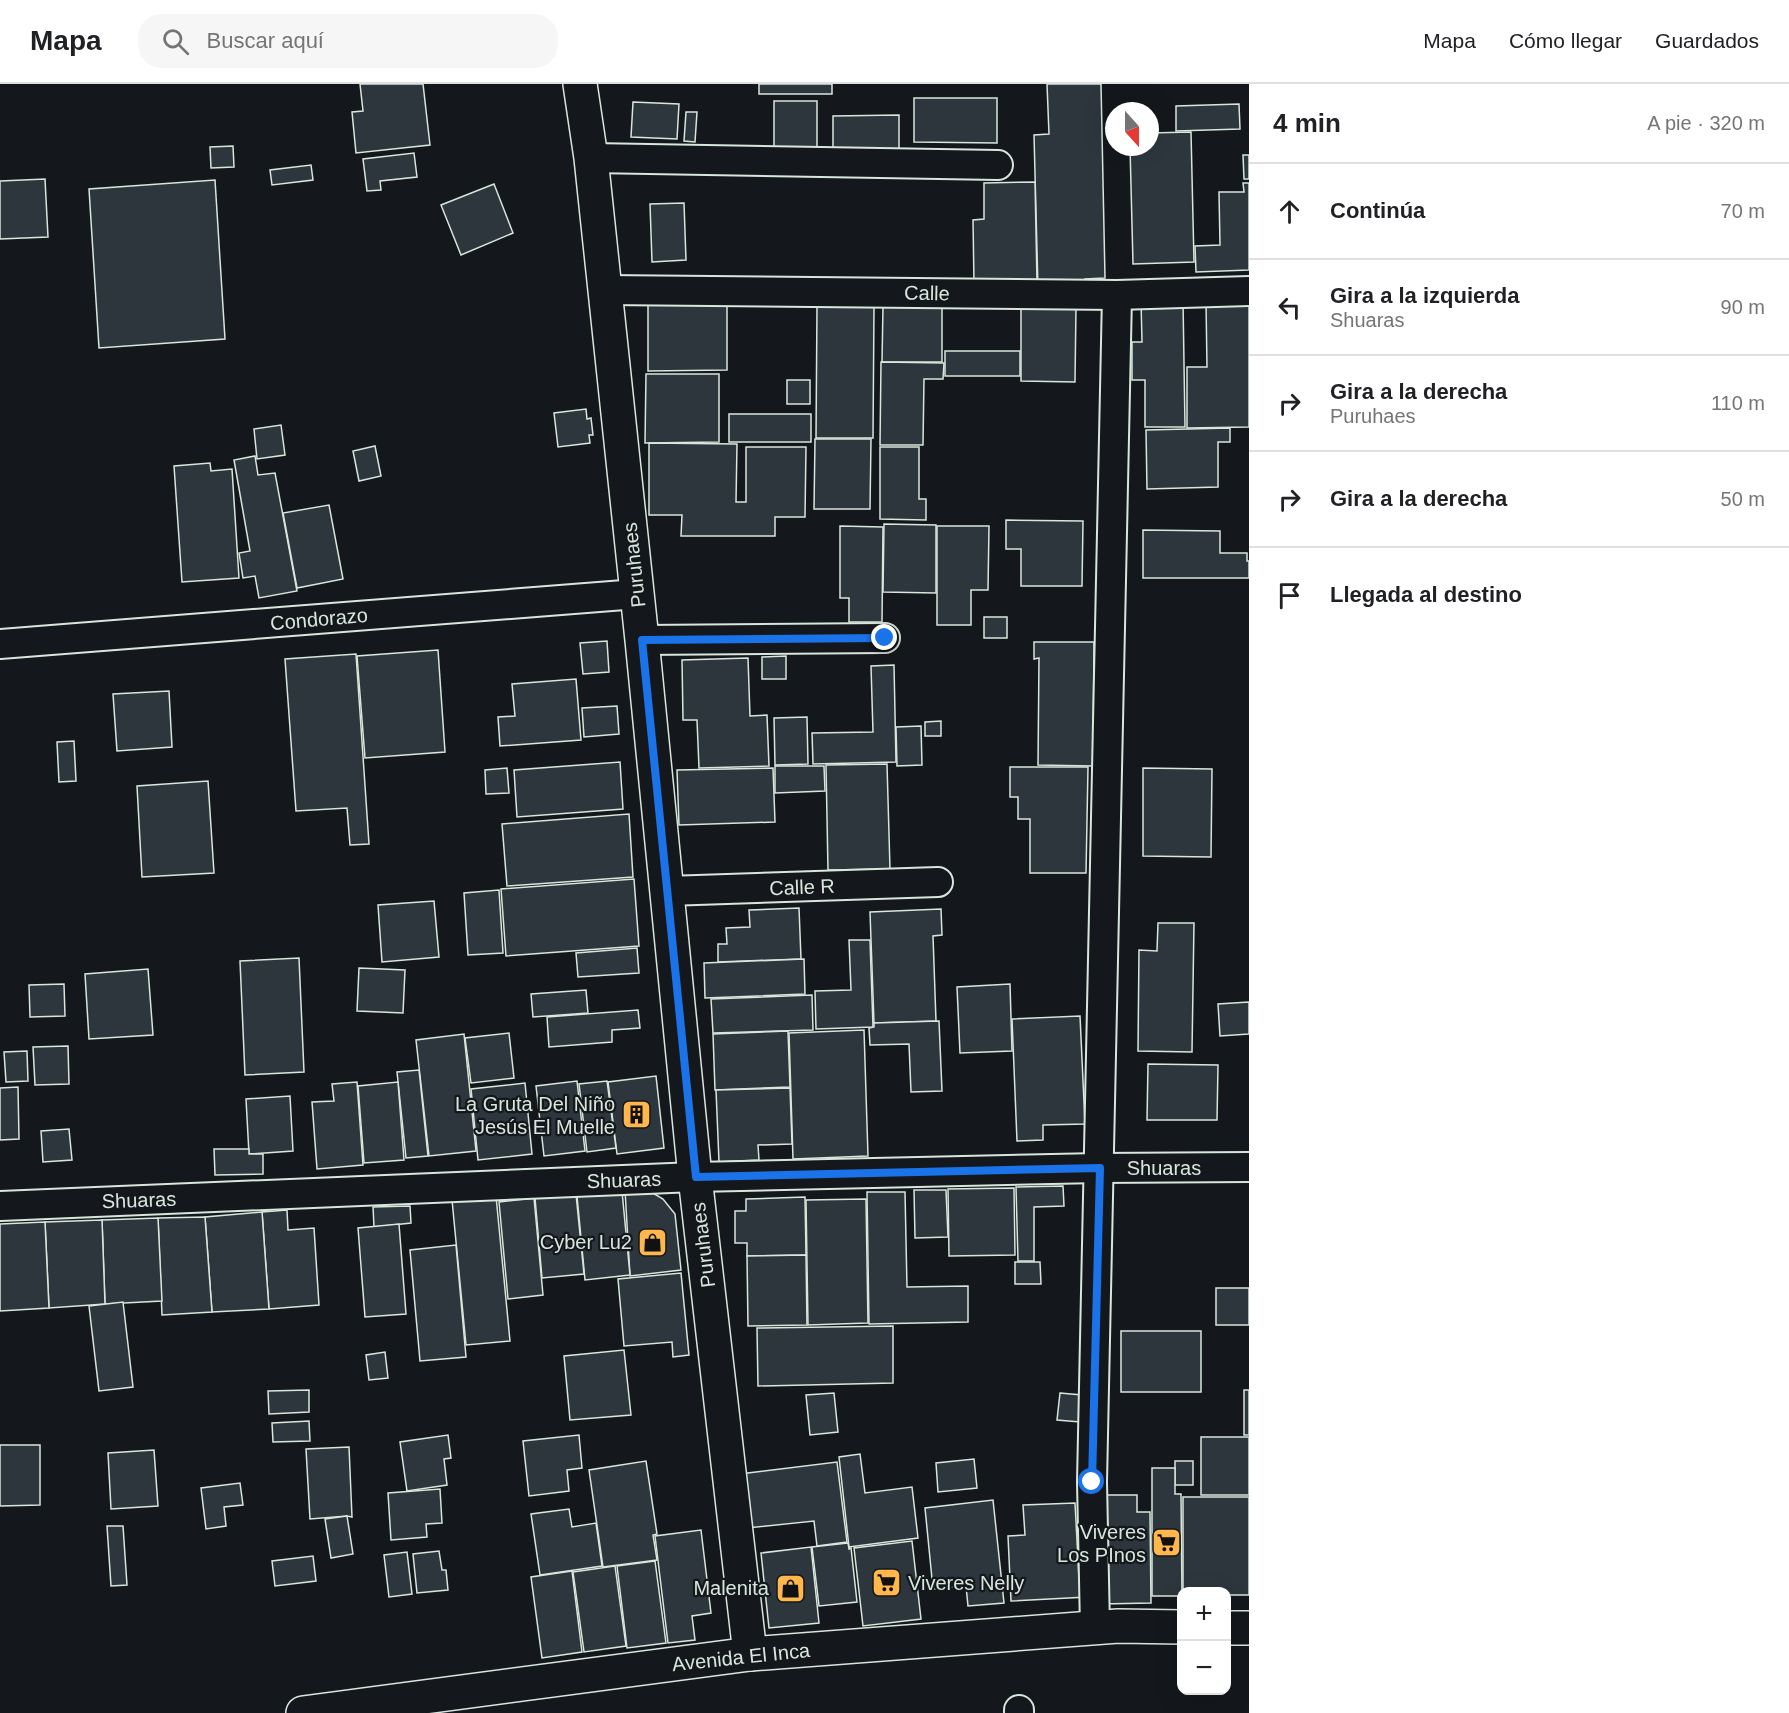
<!DOCTYPE html>
<html lang="es">
<head>
<meta charset="utf-8">
<style>
  body { margin:0; font-family:Arial,sans-serif; background:#f6f6f6; color:#202124 }
  .controls { position:absolute; right:18px; bottom:18px; display:grid; overflow:hidden; border-radius:12px; box-shadow:0 6px 24px #0002 }
  .controls button { width:54px; height:54px; display:grid; place-items:center; padding:0; border:0; border-bottom:2px solid #e0e0e0; background:#fff; color:#202124; font:30px sans-serif }
  .compass { position:absolute; left:1105px; top:18px; width:54px; height:54px; border-radius:50%; background:#fff; box-shadow:0 6px 24px #0002; rotate:159deg }
  .stop { position:absolute; width:18px; height:18px; margin:-14px; border:4px solid #1a73e8; border-radius:50%; background:#fff }
  .stop.end { background:#1a73e8; border-color:#fff; box-shadow:0 2px 6px #0008 }
  .list { margin:0; padding:0; list-style:none }
  h2 { display:flex; justify-content:space-between; align-items:center; height:78px; margin:0; padding:0 24px; font-size:26px }
  h2 small { font-size:20px; font-weight:400; color:#757577 }
  .list li { display:grid; grid-template-columns:39px 1fr auto; gap:18px; align-items:center; box-sizing:border-box; height:96px; padding:0 24px; border-top:2px solid #e0e0e0 }
  .list b { display:block; font-size:22px; white-space:nowrap }
  .list p { margin:0; font-size:20px; white-space:nowrap; color:#757577 }
  .list em { font-size:20px; font-style:normal; color:#757577 }
  .icon { flex:none; width:33px; height:33px; fill:none; stroke:currentColor; stroke-width:2; stroke-linecap:round; stroke-linejoin:round }
  .map { position:relative; flex:none; width:1249px; height:1629px; overflow:hidden }
  header { display:flex; align-items:center; gap:36px; box-sizing:border-box; height:84px; padding:0 30px; background:#fff; border-bottom:2px solid #e0e0e0 }
  header strong { font-size:28px }
  nav { display:flex; gap:33px; margin-inline-start:auto; font-size:21px }
  .search { width:420px; height:54px; background:#f6f6f6; display:flex; align-items:center; gap:15px; box-sizing:border-box; padding:0 21px; border-radius:24px; color:#757577; font-size:22px }
  main { display:flex }
  aside { flex:1; background:#fff }
  .map>svg:first-child { display:block }
  .building { fill:#2c363c; stroke:#d8e6dc; stroke-width:1.5 }
  .lines { fill:none; stroke-linecap:round; stroke-linejoin:round }
  .minor-casing { stroke:#d8e6dc; stroke-width:32 }
  .tertiary-casing { stroke:#d8e6dc; stroke-width:36 }
  .minor { stroke:#14181c; stroke-width:28 }
  .tertiary { stroke:#14181c; stroke-width:33 }
  .route { stroke:#1a73e8; stroke-width:8 }
  .labels { text-anchor:middle; dominant-baseline:central; stroke-width:4.5; stroke-linejoin:round; paint-order:stroke }
  .street-label { font-size:20px; fill:#d8e6dc; stroke:#14181c }
  .poi-label { font-size:20px; fill:#d8e6dc; stroke:#14181c; text-anchor:end }
</style>
</head>
<body>
<header>
<strong>Mapa</strong>
<div class="search"><svg class="icon" aria-label="search" viewBox="0 0 24 24"><circle cx="10" cy="10" r="6"/><path d="M15 15l6 6"/></svg>Buscar aquí</div>
<nav><a>Mapa</a><a>Cómo llegar</a><a>Guardados</a></nav>
</header>
<main>
<div class="map">
<svg width="1249" height="1629" viewBox="0 0 1249 1629">
  <rect width="100%" height="100%" fill="#14181c"/>
  <!-- building -->
  <g class="building">
    <polygon points="360,0 423,0 430,61 356,69 352,28 363,27"/>
    <rect x="759" y="0" width="73" height="10"/>
    <polygon points="1047,0 1101,0 1105,194 1085,195 1085,203 1038,205 1034,51 1049,50"/>
    <polygon points="914,14 997,14 997,59 914,58"/>
    <polygon points="774,17 817,17 817,70 774,71"/>
    <polygon points="633,18 679,20 677,55 631,53"/>
    <polygon points="1239,20 1240,45 1176,47 1176,22"/>
    <polygon points="686,28 697,28 695,58 684,57"/>
    <polygon points="899,31 899,65 833,67 833,32"/>
    <polygon points="1191,48 1194,178 1133,180 1130,63 1150,63 1150,49"/>
    <polygon points="233,62 234,83 211,84 210,63"/>
    <polygon points="414,69 417,93 380,97 381,106 367,107 363,75"/>
    <polygon points="1243,71 1249,71 1249,95 1244,95"/>
    <polygon points="311,81 313,96 272,101 270,86"/>
    <polygon points="45,95 48,153 0,155 0,97"/>
    <polygon points="215,96 225,255 99,264 89,105"/>
    <polygon points="1035,98 1037,198 974,200 973,136 984,135 984,99"/>
    <polygon points="1243,99 1249,99 1249,186 1196,188 1195,162 1220,161 1219,108 1244,108"/>
    <polygon points="494,100 513,149 461,171 441,121"/>
    <polygon points="684,119 686,176 652,178 650,120"/>
    <polygon points="1183,216 1185,343 1145,343 1145,296 1132,296 1132,258 1142,258 1141,217"/>
    <polygon points="1206,218 1249,218 1249,343 1187,344 1187,283 1207,283"/>
    <polygon points="648,220 727,220 727,286 648,287"/>
    <polygon points="817,222 874,223 873,354 816,354"/>
    <polygon points="883,222 942,222 942,278 882,278"/>
    <polygon points="1021,224 1076,224 1075,298 1021,297"/>
    <rect x="945" y="267" width="75" height="25"/>
    <polygon points="881,278 944,279 943,295 924,295 923,361 880,361"/>
    <polygon points="646,290 719,290 719,358 645,359"/>
    <rect x="787" y="296" width="23" height="24"/>
    <polygon points="586,325 587,335 591,334 593,351 589,351 590,359 558,363 554,329"/>
    <rect x="729" y="330" width="82" height="28"/>
    <polygon points="281,341 285,371 257,375 254,345"/>
    <polygon points="1230,344 1230,358 1218,358 1218,403 1147,405 1146,346"/>
    <polygon points="815,355 871,355 870,425 814,425"/>
    <polygon points="649,359 737,360 736,418 746,418 746,363 806,363 805,433 775,433 775,452 681,452 682,431 649,431"/>
    <polygon points="375,362 381,392 359,397 353,367"/>
    <polygon points="880,363 919,363 919,415 926,415 926,436 880,435"/>
    <polygon points="255,372 258,391 275,389 297,507 259,514 255,492 243,494 239,469 250,467 234,376"/>
    <polygon points="210,379 211,387 232,385 239,494 182,498 174,382"/>
    <polygon points="329,421 343,495 297,504 283,429"/>
    <polygon points="1006,436 1083,437 1082,502 1021,502 1021,465 1006,465"/>
    <polygon points="884,440 936,441 936,509 883,508"/>
    <polygon points="840,442 883,443 882,538 849,538 849,514 840,514"/>
    <polygon points="937,442 989,442 988,506 971,506 971,541 937,541"/>
    <polygon points="1143,446 1220,447 1220,469 1247,469 1247,477 1249,477 1249,494 1143,494"/>
    <rect x="984" y="533" width="23" height="21"/>
    <polygon points="607,557 609,588 583,590 580,559"/>
    <polygon points="1034,558 1094,558 1093,682 1038,681 1039,574 1034,575"/>
    <polygon points="438,566 445,668 365,674 357,572"/>
    <polygon points="356,570 369,760 350,761 347,724 296,727 285,575"/>
    <polygon points="786,572 786,595 762,595 762,573"/>
    <polygon points="748,574 750,632 767,631 769,682 699,684 697,636 683,636 682,576"/>
    <polygon points="894,581 896,678 813,680 812,649 873,648 871,582"/>
    <polygon points="576,595 581,656 500,662 498,633 515,632 512,600"/>
    <polygon points="169,607 172,663 117,667 113,610"/>
    <polygon points="617,622 619,650 584,653 582,624"/>
    <polygon points="807,633 808,680 775,681 774,634"/>
    <polygon points="941,637 941,652 925,652 925,638"/>
    <polygon points="921,642 922,681 897,682 896,643"/>
    <polygon points="74,657 76,697 59,698 57,658"/>
    <polygon points="620,678 623,725 517,733 514,686"/>
    <polygon points="887,680 890,785 828,786 826,681"/>
    <polygon points="775,682 824,682 825,707 775,709"/>
    <polygon points="1010,683 1088,683 1086,789 1030,789 1030,735 1018,735 1018,713 1010,713"/>
    <polygon points="507,684 509,709 486,710 485,686"/>
    <polygon points="773,684 775,738 679,741 677,686"/>
    <polygon points="1143,684 1212,685 1211,773 1143,772"/>
    <polygon points="208,697 214,789 142,793 137,702"/>
    <polygon points="629,730 633,793 507,802 502,740"/>
    <polygon points="634,795 639,862 506,872 501,805"/>
    <polygon points="499,806 503,869 468,871 464,809"/>
    <polygon points="434,817 439,873 382,878 378,821"/>
    <polygon points="799,824 801,875 718,878 718,860 727,860 726,844 750,843 749,826"/>
    <polygon points="941,825 942,851 933,852 936,937 874,939 870,828"/>
    <polygon points="1158,839 1194,839 1192,968 1138,967 1139,866 1157,867"/>
    <polygon points="849,856 870,856 873,943 816,945 815,907 851,906"/>
    <polygon points="637,864 639,889 578,893 576,869"/>
    <polygon points="299,874 304,988 245,991 240,877"/>
    <polygon points="804,875 805,910 705,914 704,879"/>
    <polygon points="359,884 405,886 403,929 357,927"/>
    <polygon points="148,885 153,951 89,955 85,890"/>
    <polygon points="64,900 65,932 30,933 29,901"/>
    <polygon points="1010,900 1012,967 960,969 957,903"/>
    <polygon points="586,906 588,929 533,933 531,910"/>
    <polygon points="812,911 813,946 713,949 711,915"/>
    <polygon points="1249,918 1249,950 1220,952 1218,920"/>
    <polygon points="638,926 640,944 612,946 612,958 549,963 547,933"/>
    <polygon points="1080,932 1085,1040 1043,1041 1043,1056 1017,1057 1012,935"/>
    <polygon points="939,937 942,1007 911,1008 909,960 870,961 869,944 874,943 874,939"/>
    <polygon points="864,946 868,1072 793,1075 789,949"/>
    <polygon points="788,947 790,1003 715,1006 713,950"/>
    <polygon points="509,949 514,994 471,999 465,954"/>
    <polygon points="464,950 476,1067 429,1072 416,956"/>
    <polygon points="68,962 69,1000 35,1001 33,963"/>
    <polygon points="27,967 28,997 6,998 4,968"/>
    <polygon points="1148,980 1218,981 1217,1036 1147,1036"/>
    <polygon points="419,986 428,1072 406,1074 397,988"/>
    <polygon points="656,992 664,1064 617,1070 608,998"/>
    <polygon points="577,997 585,1067 544,1072 536,1002"/>
    <polygon points="607,997 616,1064 587,1068 579,1000"/>
    <polygon points="357,998 363,1081 317,1085 312,1018 334,1017 332,1000"/>
    <polygon points="398,998 404,1076 364,1079 358,1002"/>
    <polygon points="525,999 532,1070 478,1076 471,1005"/>
    <polygon points="18,1003 19,1055 0,1056 0,1004"/>
    <polygon points="790,1004 792,1060 758,1061 759,1076 719,1078 716,1006"/>
    <polygon points="290,1012 293,1067 249,1070 246,1015"/>
    <polygon points="69,1045 72,1076 43,1078 41,1047"/>
    <polygon points="214,1065 249,1065 249,1070 263,1070 263,1090 215,1091"/>
    <polygon points="1063,1102 1064,1122 1034,1123 1034,1177 1018,1177 1016,1103"/>
    <polygon points="1014,1104 1015,1171 949,1172 948,1105"/>
    <polygon points="625,1106 648,1106 663,1115 675,1130 681,1186 630,1192"/>
    <polygon points="914,1106 946,1106 948,1153 915,1154"/>
    <polygon points="622,1107 630,1191 585,1196 577,1112"/>
    <polygon points="867,1108 905,1108 907,1203 968,1202 968,1238 869,1240"/>
    <polygon points="576,1110 584,1190 542,1194 535,1114"/>
    <polygon points="496,1112 510,1257 466,1261 452,1116"/>
    <polygon points="805,1113 806,1171 747,1172 747,1159 735,1159 735,1127 746,1127 746,1115"/>
    <polygon points="534,1114 543,1211 508,1215 499,1118"/>
    <polygon points="866,1115 868,1239 808,1241 806,1116"/>
    <polygon points="410,1122 411,1139 374,1143 373,1123"/>
    <polygon points="287,1126 288,1146 314,1144 319,1221 269,1225 262,1128"/>
    <polygon points="262,1128 269,1225 212,1228 205,1133"/>
    <polygon points="205,1133 212,1228 162,1231 158,1134"/>
    <polygon points="158,1134 162,1217 105,1220 102,1136"/>
    <polygon points="102,1136 105,1220 49,1224 45,1138"/>
    <polygon points="45,1138 49,1224 0,1227 0,1140"/>
    <polygon points="399,1140 406,1230 365,1233 358,1144"/>
    <polygon points="456,1161 466,1273 420,1277 410,1166"/>
    <polygon points="806,1171 807,1241 748,1242 747,1172"/>
    <polygon points="1015,1178 1040,1178 1041,1200 1015,1200"/>
    <polygon points="681,1189 689,1271 673,1273 672,1258 624,1262 618,1195"/>
    <rect x="1216" y="1204" width="33" height="37"/>
    <polygon points="123,1218 133,1303 99,1307 89,1222"/>
    <polygon points="893,1242 893,1299 758,1302 757,1244"/>
    <rect x="1121" y="1247" width="80" height="61"/>
    <polygon points="624,1266 631,1331 570,1336 564,1272"/>
    <polygon points="385,1268 388,1294 369,1296 366,1271"/>
    <polygon points="309,1306 309,1328 269,1330 268,1307"/>
    <rect x="1244" y="1306" width="5" height="45"/>
    <polygon points="834,1309 838,1348 810,1351 806,1311"/>
    <polygon points="1060,1309 1082,1311 1080,1338 1057,1336"/>
    <polygon points="309,1337 310,1357 273,1358 272,1339"/>
    <polygon points="448,1351 451,1374 444,1375 447,1401 407,1407 400,1358"/>
    <polygon points="579,1351 582,1384 567,1386 569,1407 529,1412 523,1357"/>
    <rect x="1201" y="1353" width="48" height="58"/>
    <polygon points="0,1361 40,1361 40,1421 0,1422"/>
    <polygon points="349,1363 352,1433 347,1432 310,1435 306,1365"/>
    <polygon points="154,1366 158,1422 111,1425 108,1369"/>
    <polygon points="860,1370 865,1409 912,1403 918,1454 849,1463 839,1373"/>
    <polygon points="974,1375 977,1404 938,1408 936,1379"/>
    <polygon points="646,1377 657,1450 653,1451 657,1476 603,1483 589,1386"/>
    <rect x="1175" y="1377" width="18" height="24"/>
    <polygon points="837,1378 847,1458 817,1462 814,1437 747,1444 740,1390"/>
    <polygon points="1152,1384 1175,1384 1175,1410 1181,1410 1182,1512 1152,1512"/>
    <polygon points="240,1399 243,1421 224,1423 226,1442 206,1445 201,1404"/>
    <polygon points="440,1405 442,1439 426,1440 427,1453 391,1456 388,1409"/>
    <polygon points="1100,1411 1137,1411 1137,1428 1150,1428 1151,1519 1101,1520"/>
    <polygon points="1183,1413 1249,1413 1249,1511 1226,1511 1226,1508 1183,1508"/>
    <polygon points="993,1416 1004,1519 968,1522 966,1502 933,1505 925,1424"/>
    <polygon points="1075,1419 1079,1494 1086,1494 1087,1513 1011,1517 1008,1452 1025,1451 1023,1421"/>
    <polygon points="569,1425 572,1443 596,1439 602,1482 540,1491 531,1430"/>
    <polygon points="347,1432 353,1470 331,1474 325,1435"/>
    <polygon points="107,1442 123,1442 127,1501 111,1502"/>
    <polygon points="701,1446 711,1529 692,1532 695,1556 668,1559 655,1452"/>
    <polygon points="912,1457 921,1535 863,1542 854,1464"/>
    <polygon points="848,1459 849,1465 851,1464 857,1518 819,1522 812,1463"/>
    <polygon points="811,1463 819,1539 769,1544 761,1469"/>
    <polygon points="439,1467 442,1486 446,1486 448,1506 417,1509 413,1470"/>
    <polygon points="407,1468 412,1510 389,1513 384,1471"/>
    <polygon points="313,1472 316,1497 275,1502 272,1477"/>
    <polygon points="655,1477 666,1559 627,1564 617,1482"/>
    <polygon points="615,1482 626,1562 584,1568 573,1488"/>
    <polygon points="572,1487 582,1568 542,1574 531,1493"/>
  </g>
  <g class="lines">
    <defs>
      <g id="minor">
        <polyline points="591,74 998,81"/>
        <polyline points="605,206 1117,211 1249,207"/>
        <polyline points="642,556 885,554"/>
        <polyline points="0,560 637,510"/>
        <polyline points="667,807 938,798"/>
        <polyline points="0,1122 695,1093 1099,1084 1249,1083"/>
        <polyline points="1095,1544 1092,1398 1117,211"/>
        <polyline points="1019,1629 1019,1626"/>
      </g>
      <g id="tertiary">
        <polyline points="580,0 591,74 642,556 695,1093 750,1570"/>
        <polyline points="1226,1544 1249,1544"/>
        <polyline points="303,1629 750,1570 1118,1542 1182,1543"/>
      </g>
    </defs>
    <!-- minor casing -->
    <use href="#minor" class="minor-casing"/>
    <!-- tertiary casing -->
    <use href="#tertiary" class="tertiary-casing"/>
    <!-- minor -->
    <use href="#minor" class="minor"/>
    <!-- tertiary -->
    <use href="#tertiary" class="tertiary"/>
  </g>
  <g class="lines">
    <!-- route -->
    <polyline class="route" points="885,554 642,556 696,1093 1100,1084 1092,1398"/>
  </g>
  <!-- icons -->
  <defs>
    <symbol id="building-square" viewBox="-11 -11 22 22"><rect x="-9" y="-9" width="18" height="18" rx="4" fill="#ffb74d" stroke="#14181c"/><path d="M-4-6H4V6H1V3H-1V6H-4ZM-2.5-4.3h1.7v1.8h-1.7ZM.8-4.3h1.7v1.8H.8ZM-2.5-1h1.7V.8h-1.7ZM.8-1h1.7V.8H.8Z" fill="#111"/></symbol>
    <symbol id="shop-square" viewBox="-11 -11 22 22"><rect x="-9" y="-9" width="18" height="18" rx="4" fill="#ffb74d" stroke="#14181c"/><path d="M-5-2.5h2.3a2.7 3.5 0 0 1 5.4 0H5L5.5 6h-11ZM-1.5-2.5h3a1.5 2.3 0 0 0-3 0Z" fill="#111"/></symbol>
    <symbol id="supermarket-square" viewBox="-11 -11 22 22"><rect x="-9" y="-9" width="18" height="18" rx="4" fill="#ffb74d" stroke="#14181c"/><path d="M-6-5.5h2.5l.6 2H6L4.5 2H-2.5L-4.4-4H-6ZM-1.5 3.2a1.3 1.3 0 1 0 .1 0ZM3 3.2a1.3 1.3 0 1 0 .1 0Z" fill="#111"/></symbol>
  </defs>
  <g fill-rule="evenodd">
    <use href="#building-square" x="620" y="1014" width="33" height="33"/>
    <use href="#shop-square" x="636" y="1142" width="33" height="33"/>
    <use href="#supermarket-square" x="1150" y="1442" width="33" height="33"/>
    <use href="#supermarket-square" x="870" y="1482" width="33" height="33"/>
    <use href="#shop-square" x="774" y="1488" width="33" height="33"/>
  </g>
  <g class="labels">
    <!-- street labels -->
    <g class="street-label">
      <text transform="translate(927 209) rotate(1)">Calle</text>
      <text transform="translate(634 481) rotate(-96)">Puruhaes</text>
      <text transform="translate(319 535) rotate(-5)">Condorazo</text>
      <text transform="translate(802 803) rotate(-2)">Calle R</text>
      <text x="1164" y="1084">Shuaras</text>
      <text transform="translate(624 1096) rotate(-2)">Shuaras</text>
      <text transform="translate(139 1116) rotate(-2)">Shuaras</text>
      <text transform="translate(703 1161) rotate(-97)">Puruhaes</text>
      <text transform="translate(741 1573) rotate(-6)">Avenida El Inca</text>
    </g>
    <!-- poi labels -->
    <g class="poi-label">
      <text x="615" y="1020">La Gruta Del Niño<tspan x="615" dy="23">Jesús El Muelle</tspan></text>
      <text x="632" y="1158">Cyber Lu2</text>
      <text x="1146" y="1448">Viveres<tspan x="1146" dy="23">Los PInos</tspan></text>
      <text x="908" y="1499" text-anchor="start">Viveres Nelly</text>
      <text x="769" y="1504">Malenita</text>
    </g>
  </g>
</svg>
<div class="controls">
<button>+</button>
<button>−</button>
</div>
<svg class="compass" viewBox="-18 -18 36 36"><path d="M0-13l5 13h-10z" fill="#e53935"/><path d="M0 13l5-13h-10z" fill="#757577"/></svg>
<div class="stop" style="left:1092px;top:1398px"></div>
<div class="stop end" style="left:885px;top:554px"></div>
</div>
<aside>
<h2>4 min<small>A pie · 320 m</small></h2>
<ul class="list">
<li><svg class="icon" aria-label="ahead" viewBox="0 0 24 24"><path d="M12 20V5M6 11l6-6 6 6"/></svg><div><b>Continúa</b></div><em>70 m</em></li>
<li><svg class="icon" aria-label="left" viewBox="0 0 24 24"><path d="M17 20v-9H6M10 6l-5 5 5 5"/></svg><div><b>Gira a la izquierda</b><p>Shuaras</p></div><em>90 m</em></li>
<li><svg class="icon" aria-label="right" viewBox="0 0 24 24"><path d="M7 20v-9h11M14 6l5 5-5 5"/></svg><div><b>Gira a la derecha</b><p>Puruhaes</p></div><em>110 m</em></li>
<li><svg class="icon" aria-label="right" viewBox="0 0 24 24"><path d="M7 20v-9h11M14 6l5 5-5 5"/></svg><div><b>Gira a la derecha</b></div><em>50 m</em></li>
<li><svg class="icon" aria-label="arrive" viewBox="0 0 24 24"><path d="M6 21V4h12l-3 4 3 4H6"/></svg><div><b>Llegada al destino</b></div></li>
</ul>
</aside>
</main>
</body>
</html>
